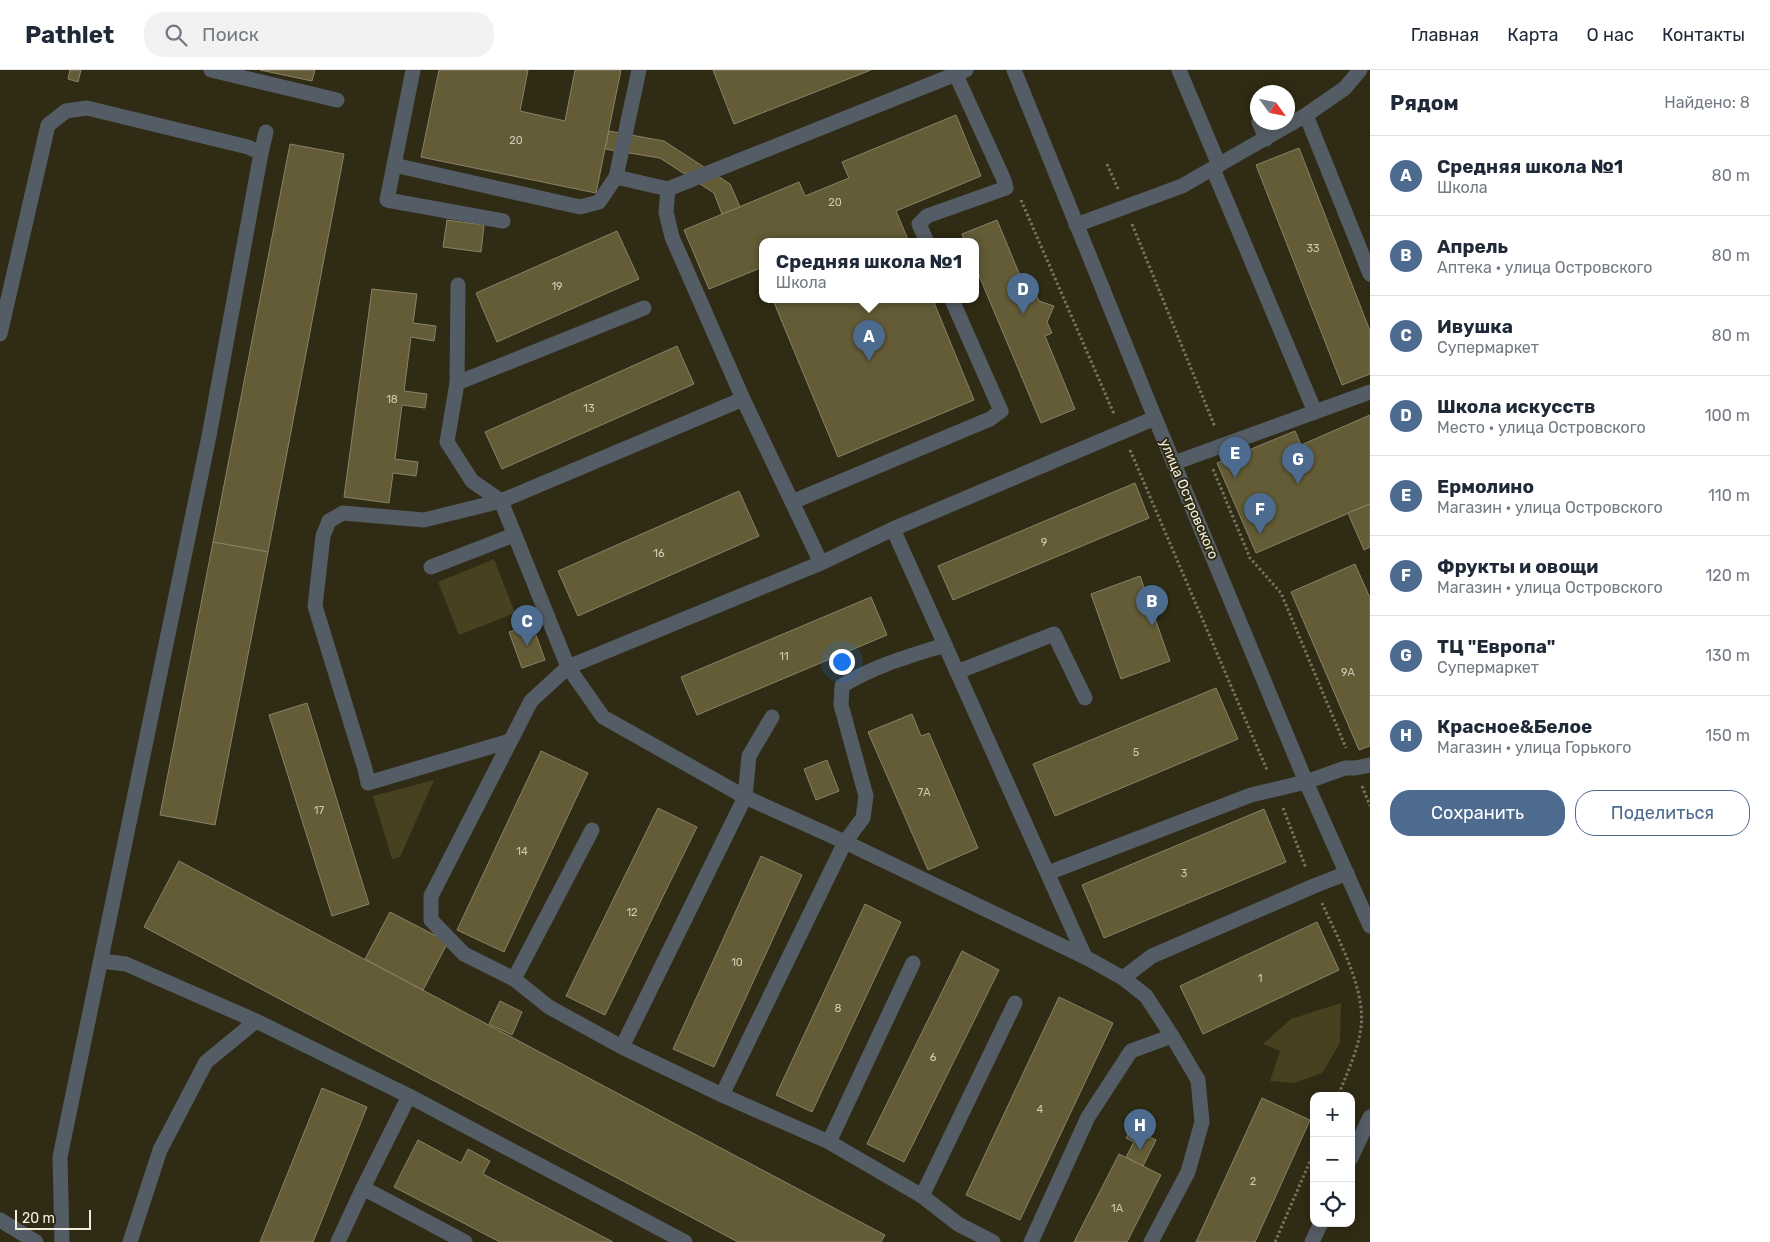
<!DOCTYPE html>
<html lang="ru">
<head>
<meta charset="utf-8">
<style>
  body { margin:0; font-family:Rubik,sans-serif; background:#f2f2f3; color:#1f2937 }
  .controls { position:absolute; right:15px; bottom:15px; display:grid; overflow:hidden; border-radius:10px; box-shadow:0 2px 12px #0003 }
  .controls button { width:45px; height:45px; display:grid; place-items:center; padding:0; border:0; border-bottom:1px solid #e0e1e3; background:#fff; color:#1f2937; font:25px sans-serif }
  .compass { position:absolute; left:1250px; top:15px; width:45px; height:45px; border-radius:50%; background:#fff; box-shadow:0 2px 12px #0003; rotate:123deg }
  .scale { position:absolute; left:15px; bottom:12px; width:76px; box-sizing:border-box; padding-left:5px; border:2px solid #f2efe0; border-top:0; font-size:14px; line-height:18px; white-space:nowrap; color:#f2efe0; -webkit-text-stroke:4px #302b14; paint-order:stroke }
  .you { position:absolute; left:841px; top:591px; width:18px; height:18px; margin:-12px; border:4px solid #fff; border-radius:50%; background:#1a73e8; box-shadow:0 0 0 8px #1a73e833 }
  .badge { display:grid; place-items:center; width:32px; height:32px; border-radius:50%; background:#4c6b8f; color:#fff; font-size:16px; font-weight:700 }
  .pin { position:absolute; translate:-50% -41px; filter:drop-shadow(0 1px 2px #0008) }
  .pin::after { content:''; position:absolute; top:26px; width:18px; height:15px; background:inherit; clip-path:polygon(0 0,100% 0,50% 100%) }
  .popup { position:absolute; left:759px; top:168px; width:220px; height:65px; box-sizing:border-box; display:grid; place-content:center; border-radius:10px; background:#fff; filter:drop-shadow(0 1px 4px #0005); font-size:16px; white-space:nowrap; color:#747a83 }
  .popup b { font-size:19px; color:#1f2937 }
  .popup::after { content:''; position:absolute; left:50%; top:100%; margin-left:-10px; border:10px solid transparent; border-top-color:#fff }
  .list { margin:0; padding:0; list-style:none }
  h2 { display:flex; justify-content:space-between; align-items:center; height:65px; margin:0; padding:0 20px; font-size:21px }
  h2 small { font-size:16px; font-weight:400; color:#747a83 }
  .list li { display:grid; grid-template-columns:32px 1fr auto; gap:15px; align-items:center; box-sizing:border-box; height:80px; padding:0 20px; border-top:1px solid #e0e1e3 }
  .list b { display:block; font-size:19px; white-space:nowrap }
  .list p { margin:0; font-size:16px; white-space:nowrap; color:#747a83 }
  .list em { font-size:16px; font-style:normal; color:#747a83 }
  .actions { display:flex; gap:10px; padding:15px 20px }
  .actions a { flex:1; padding:11px 0; border:1px solid #4c6b8f; border-radius:20px; text-align:center; font-size:18px; color:#4c6b8f }
  .actions .main { background:#4c6b8f; color:#fff }
  .icon { flex:none; width:28px; height:28px; fill:none; stroke:currentColor; stroke-width:2; stroke-linecap:round; stroke-linejoin:round }
  .map { position:relative; flex:none; width:1370px; height:1172px; overflow:hidden }
  header { display:flex; align-items:center; gap:30px; box-sizing:border-box; height:70px; padding:0 25px; background:#fff; border-bottom:1px solid #e0e1e3 }
  header strong { font-size:24px }
  nav { display:flex; gap:28px; margin-inline-start:auto; font-size:18px }
  .search { width:350px; height:45px; background:#f2f2f3; display:flex; align-items:center; gap:12px; box-sizing:border-box; padding:0 18px; border-radius:20px; color:#747a83; font-size:19px }
  main { display:flex }
  aside { flex:1; background:#fff }
  .map>svg:first-child { display:block }
  .green { fill:#484120 }
  .building { fill:#645c36; stroke:#888369 }
  .lines { fill:none; stroke-linecap:round; stroke-linejoin:round }
  .path { stroke:#77735e; stroke-width:3; stroke-dasharray:2.5 2.5; stroke-linecap:butt }
  .service { stroke:#545c65; stroke-width:15 }
  .minor { stroke:#545c65; stroke-width:15 }
  .tertiary { stroke:#545c65; stroke-width:15 }
  .labels { text-anchor:middle; dominant-baseline:central; stroke-width:4; stroke-linejoin:round; paint-order:stroke }
  .number-label { font-size:11px; fill:#cecab6 }
  .street-label { font-size:14px; fill:#f2efe0; stroke:#302b14 }
</style>
</head>
<body>
<header>
<strong>Pathlet</strong>
<div class="search"><svg class="icon" aria-label="search" viewBox="0 0 24 24"><circle cx="10" cy="10" r="6"/><path d="M15 15l6 6"/></svg>Поиск</div>
<nav><a>Главная</a><a>Карта</a><a>О нас</a><a>Контакты</a></nav>
</header>
<main>
<div class="map">
<svg width="1370" height="1172" viewBox="0 0 1370 1172">
  <rect width="100%" height="100%" fill="#302b14"/>
  <!-- green -->
  <g class="green">
    <polygon points="494,489 515,543 459,565 438,512"/>
    <polygon points="434,710 400,787 392,789 373,726"/>
    <polygon points="1341,933 1340,973 1322,1003 1294,1013 1270,1011 1280,981 1263,974 1291,949"/>
  </g>
  <!-- building -->
  <g class="building">
    <polygon points="70,0 81,0 78,12 68,9"/>
    <polygon points="260,0 315,0 312,11"/>
    <polygon points="439,0 528,0 520,41 565,51 575,0 621,0 596,123 421,87"/>
    <polygon points="713,0 871,0 734,54"/>
    <polygon points="956,45 981,106 896,141 909,172 763,172 763,197 709,219 684,160 799,112 805,126 849,108 842,92"/>
    <polygon points="609,61 664,71 730,114 740,137 722,144 714,123 660,88 605,79"/>
    <polygon points="290,74 344,84 268,482 213,472"/>
    <polygon points="1299,78 1370,261 1370,304 1342,315 1256,95"/>
    <polygon points="447,150 484,155 481,182 443,177"/>
    <polygon points="997,150 1028,225 1035,222 1039,231 1054,236 1047,252 1052,263 1045,266 1075,339 1041,353 975,196 975,172 965,172 962,164"/>
    <polygon points="617,161 639,209 497,272 476,223"/>
    <polygon points="372,219 417,224 413,253 436,256 434,271 411,267 404,321 427,324 425,338 402,335 395,389 418,392 416,406 393,403 389,433 344,427"/>
    <polygon points="773,230 933,230 974,330 838,387"/>
    <polygon points="677,276 694,314 502,399 485,362"/>
    <polygon points="1370,345 1370,434 1256,483 1217,393 1295,361 1301,375"/>
    <polygon points="1135,413 1149,448 953,530 938,496"/>
    <polygon points="739,421 759,466 578,546 558,501"/>
    <polygon points="1370,434 1370,477 1364,480 1348,443"/>
    <polygon points="213,472 268,482 215,755 160,745"/>
    <polygon points="1355,494 1370,528 1370,676 1359,680 1291,522"/>
    <polygon points="1140,506 1170,591 1121,609 1091,524"/>
    <polygon points="871,527 887,565 697,645 681,607"/>
    <polygon points="532,554 545,590 522,598 509,562"/>
    <polygon points="1216,618 1238,669 1055,746 1033,694"/>
    <polygon points="307,633 369,834 332,846 269,645"/>
    <polygon points="912,644 921,666 929,663 978,778 928,800 868,662"/>
    <polygon points="541,681 588,703 504,882 457,860"/>
    <polygon points="827,690 839,721 816,730 804,699"/>
    <polygon points="658,738 697,757 605,945 566,926"/>
    <polygon points="1264,739 1286,792 1104,868 1082,815"/>
    <polygon points="761,786 802,805 714,997 673,979"/>
    <polygon points="179,791 885,1165 881,1172 738,1172 144,857"/>
    <polygon points="865,834 901,852 812,1042 776,1025"/>
    <polygon points="390,842 448,872 423,920 365,889"/>
    <polygon points="1317,852 1339,900 1203,964 1180,916"/>
    <polygon points="962,881 999,900 904,1092 867,1074"/>
    <polygon points="1059,927 1113,953 1020,1150 966,1125"/>
    <polygon points="500,931 522,942 512,965 489,954"/>
    <polygon points="322,1018 367,1037 313,1172 260,1172"/>
    <polygon points="1262,1028 1310,1050 1255,1172 1196,1172"/>
    <polygon points="1131,1058 1156,1070 1143,1096 1126,1087 1134,1072 1126,1068"/>
    <polygon points="418,1070 461,1093 468,1079 490,1091 483,1104 613,1172 500,1172 394,1117"/>
    <polygon points="1119,1084 1161,1105 1127,1172 1074,1172"/>
  </g>
  <g class="lines">
    <!-- path -->
    <g class="path">
      <polyline points="1107,94 1118,119"/>
      <polyline points="1021,130 1114,344"/>
      <polyline points="1132,154 1215,357"/>
      <polyline points="1130,380 1267,700"/>
      <polyline points="1213,399 1250,488 1281,523 1346,678"/>
      <polyline points="1362,716 1370,736"/>
      <polyline points="1283,738 1306,798"/>
      <path d="M1322,833C1337,867 1366,919 1361,957C1358,981 1347,1003 1338,1026"/>
      <polyline points="1275,1172 1314,1082"/>
    </g>
    <!-- service -->
    <g class="service">
      <polyline points="211,0 337,30"/>
      <polyline points="413,0 387,130 503,151"/>
      <polyline points="1179,0 1219,95"/>
      <polyline points="1306,45 1370,204"/>
      <polyline points="1259,52 1266,69"/>
      <polyline points="394,95 580,137 599,132 616,107 639,0"/>
      <polyline points="1213,99 1315,342"/>
      <polyline points="616,107 668,119 966,0"/>
      <polyline points="668,119 666,142 672,167 743,329 821,493"/>
      <polyline points="1076,155 1182,116 1306,45 1345,18 1360,0"/>
      <polyline points="927,172 919,154 927,146 1006,118 1004,110 956,5"/>
      <polyline points="458,215 457,313 447,372 472,411 501,431 568,597 603,647 745,727 845,772 1085,887 1123,908 1146,926 1172,966 1131,981 1088,1047 1031,1172"/>
      <polyline points="0,264 48,55 66,41 87,38 248,77 261,83"/>
      <polyline points="457,313 644,238"/>
      <polyline points="1174,393 1370,322"/>
      <polyline points="792,432 990,349 1001,341 952,230"/>
      <polyline points="893,459 1085,887"/>
      <polyline points="431,497 514,465"/>
      <polyline points="568,597 531,631 431,826 431,850 464,884 514,909 549,937 622,977 722,1025 829,1072 922,1126 958,1154 993,1172"/>
      <polyline points="957,602 1054,564 1085,628"/>
      <polyline points="510,671 368,713 365,699 315,536 323,466 329,451 343,443 424,450 501,431 743,329"/>
      <polyline points="1048,803 1251,725 1306,712 1345,698 1355,698 1370,695"/>
      <polyline points="101,891 126,894 256,951 409,1026 685,1172"/>
      <polyline points="1123,908 1152,886 1314,816 1347,803"/>
      <polyline points="514,909 592,760"/>
      <polyline points="622,977 745,727 749,686 772,647"/>
      <path d="M722,1025L845,772L863,748L866,726L841,635L842,616C873,596 910,586 945,575"/>
      <polyline points="829,1072 913,893"/>
      <polyline points="363,1118 465,1172"/>
      <polyline points="922,1126 1015,933"/>
      <polyline points="0,1150 36,1172"/>
      <polyline points="62,1172 60,1087 209,366 261,83 266,62"/>
      <polyline points="130,1172 160,1080 206,992 256,951"/>
      <polyline points="338,1172 363,1118 409,1026"/>
      <polyline points="1151,1172 1188,1102 1202,1052 1198,1010 1172,966"/>
    </g>
    <!-- minor -->
    <polyline class="minor" points="568,597 821,493 893,459 1155,348"/>
    <!-- tertiary -->
    <g class="tertiary">
      <polyline points="1014,0 1155,348 1306,712 1370,856"/>
      <polyline points="1351,1088 1370,1047"/>
      <polyline points="1312,1172 1321,1153"/>
    </g>
  </g>
  <g class="labels">
    <!-- number labels -->
    <g class="number-label">
      <text x="516" y="70">20</text>
      <text x="835" y="132">20</text>
      <text x="1313" y="178">33</text>
      <text x="557" y="216">19</text>
      <text x="392" y="329">18</text>
      <text x="589" y="338">13</text>
      <text x="1044" y="472">9</text>
      <text x="659" y="483">16</text>
      <text x="784" y="586">11</text>
      <text x="1348" y="602">9А</text>
      <text x="1136" y="682">5</text>
      <text x="924" y="722">7А</text>
      <text x="319" y="740">17</text>
      <text x="522" y="781">14</text>
      <text x="1184" y="803">3</text>
      <text x="632" y="842">12</text>
      <text x="737" y="892">10</text>
      <text x="1260" y="908">1</text>
      <text x="838" y="938">8</text>
      <text x="933" y="987">6</text>
      <text x="1040" y="1039">4</text>
      <text x="1253" y="1111">2</text>
      <text x="1117" y="1138">1А</text>
    </g>
    <!-- street labels -->
    <g class="street-label">
      <text transform="translate(1189 429) rotate(67)">улица Островского</text>
    </g>
  </g>
</svg>
<div class="controls">
<button>+</button>
<button>−</button>
<button><svg class="icon" aria-label="locate" viewBox="0 0 24 24"><circle cx="12" cy="12" r="6"/><path d="M12 2v4M12 18v4M2 12h4M18 12h4"/></svg></button>
</div>
<svg class="compass" viewBox="-18 -18 36 36"><path d="M0-13l5 13h-10z" fill="#e53935"/><path d="M0 13l5-13h-10z" fill="#747a83"/></svg>
<div class="scale">20 m</div>
<div class="you"></div>
<div class="pin badge" style="left:869px;top:291px">A</div>
<div class="popup"><b>Средняя школа №1</b>Школа</div>
<div class="pin badge" style="left:1152px;top:556px">B</div>
<div class="pin badge" style="left:527px;top:576px">C</div>
<div class="pin badge" style="left:1023px;top:244px">D</div>
<div class="pin badge" style="left:1235px;top:408px">E</div>
<div class="pin badge" style="left:1260px;top:464px">F</div>
<div class="pin badge" style="left:1298px;top:414px">G</div>
<div class="pin badge" style="left:1140px;top:1080px">H</div>
</div>
<aside>
<h2>Рядом<small>Найдено: 8</small></h2>
<ul class="list">
<li><span class="badge">A</span><div><b>Средняя школа №1</b><p>Школа</p></div><em>80 m</em></li>
<li><span class="badge">B</span><div><b>Апрель</b><p>Аптека · улица Островского</p></div><em>80 m</em></li>
<li><span class="badge">C</span><div><b>Ивушка</b><p>Супермаркет</p></div><em>80 m</em></li>
<li><span class="badge">D</span><div><b>Школа искусств</b><p>Место · улица Островского</p></div><em>100 m</em></li>
<li><span class="badge">E</span><div><b>Ермолино</b><p>Магазин · улица Островского</p></div><em>110 m</em></li>
<li><span class="badge">F</span><div><b>Фрукты и овощи</b><p>Магазин · улица Островского</p></div><em>120 m</em></li>
<li><span class="badge">G</span><div><b>ТЦ &quot;Европа&quot;</b><p>Супермаркет</p></div><em>130 m</em></li>
<li><span class="badge">H</span><div><b>Красное&amp;Белое</b><p>Магазин · улица Горького</p></div><em>150 m</em></li>
</ul>
<div class="actions"><a class="main">Сохранить</a><a>Поделиться</a></div>
</aside>
</main>
</body>
</html>
